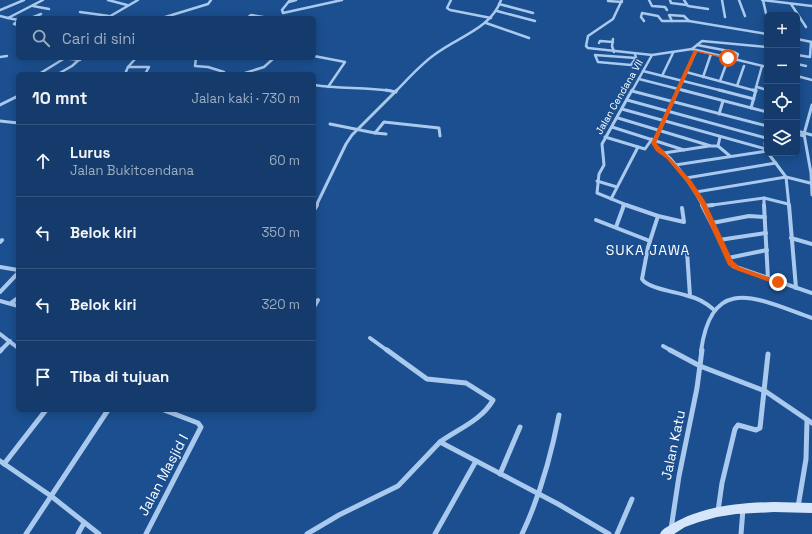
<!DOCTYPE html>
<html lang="id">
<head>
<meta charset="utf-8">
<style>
  body { margin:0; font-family:"Space Grotesk",sans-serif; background:#1d4271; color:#f1f3f6 }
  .controls { position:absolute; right:12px; top:12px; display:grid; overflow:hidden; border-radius:6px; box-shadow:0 2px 10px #0003 }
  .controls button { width:36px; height:36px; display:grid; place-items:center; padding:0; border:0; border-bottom:1px solid #33557e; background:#143b6b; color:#f1f3f6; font:20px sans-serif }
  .stop { position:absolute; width:12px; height:12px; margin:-9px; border:3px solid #ea580c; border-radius:50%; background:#fff }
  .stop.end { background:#ea580c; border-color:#fff; box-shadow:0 1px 4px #0008 }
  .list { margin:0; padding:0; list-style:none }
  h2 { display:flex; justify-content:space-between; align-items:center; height:52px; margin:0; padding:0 16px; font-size:17px }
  h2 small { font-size:13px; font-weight:400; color:#9dadc1 }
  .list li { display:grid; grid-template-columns:26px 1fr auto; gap:12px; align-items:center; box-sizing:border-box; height:72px; padding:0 16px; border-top:1px solid #33557e }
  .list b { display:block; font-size:15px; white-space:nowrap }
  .list p { margin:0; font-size:13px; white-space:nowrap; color:#9dadc1 }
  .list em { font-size:13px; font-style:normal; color:#9dadc1 }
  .icon { flex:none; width:22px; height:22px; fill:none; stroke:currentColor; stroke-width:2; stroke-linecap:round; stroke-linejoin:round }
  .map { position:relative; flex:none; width:812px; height:534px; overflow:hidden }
  .search { position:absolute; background:#143b6b; box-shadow:0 2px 10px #0003; left:16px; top:16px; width:300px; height:44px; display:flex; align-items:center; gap:10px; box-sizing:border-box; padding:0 14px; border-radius:6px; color:#9dadc1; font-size:15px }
  .panel { position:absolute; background:#143b6b; box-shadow:0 2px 10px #0003; left:16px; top:72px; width:300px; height:340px; border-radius:6px }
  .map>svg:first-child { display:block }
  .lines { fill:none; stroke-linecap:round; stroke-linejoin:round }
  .street-far3 { stroke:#a9c9ee; stroke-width:2.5 }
  .street-far2 { stroke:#a9c9ee; stroke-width:3 }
  .street-far1 { stroke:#a9c9ee; stroke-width:4 }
  .street { stroke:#a9c9ee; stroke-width:5 }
  .secondary { fill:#d6e6fa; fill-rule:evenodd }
  .route { fill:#ea580c }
  .labels { text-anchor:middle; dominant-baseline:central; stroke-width:3; stroke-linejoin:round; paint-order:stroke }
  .far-street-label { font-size:10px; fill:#fff; stroke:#1b4f8f }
  .quarter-label { font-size:14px; letter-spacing:1px; fill:#fff; stroke:#1b4f8f }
  .near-street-label { font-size:14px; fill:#fff; stroke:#1b4f8f }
</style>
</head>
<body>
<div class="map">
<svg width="812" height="534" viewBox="0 0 812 534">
  <rect width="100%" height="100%" fill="#1b4f8f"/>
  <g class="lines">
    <!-- street-far3 -->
    <g class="street-far3">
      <polyline points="108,0 127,5"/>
      <polyline points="290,0 282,10 283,13 342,0"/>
      <polyline points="451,0 447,8 450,10 491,18"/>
      <polyline points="622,0 613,19 588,36 586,46 588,48 652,55 692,49 767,67"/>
      <polyline points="649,0 652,6 665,7 667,10"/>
      <polyline points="670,0 671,3 687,5"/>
      <polyline points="684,0 688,6 708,9"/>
      <polyline points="722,0 725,17"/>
      <polyline points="739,0 745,16"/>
      <polyline points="762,0 812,6"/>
      <polyline points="763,0 767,18"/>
      <polyline points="608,1 622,2"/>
      <polyline points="289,2 296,0"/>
      <polyline points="499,4 533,13"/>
      <polyline points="791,4 806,27"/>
      <polyline points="33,6 49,9"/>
      <polyline points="0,10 24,0"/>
      <polyline points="497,11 535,21"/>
      <polyline points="80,12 109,16"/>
      <polyline points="0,16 8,18 43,0"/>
      <polyline points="8,18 18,20"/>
      <polyline points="31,18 41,14"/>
      <polyline points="107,18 138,0"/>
      <polyline points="162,18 208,4 211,0"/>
      <polyline points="247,18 251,15 269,18"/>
      <polyline points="18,21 14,24 18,25"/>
      <polyline points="644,21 641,17 642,13 658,16 662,21 689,21 767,34"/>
      <polyline points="672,21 669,15 684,16 689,21"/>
      <polyline points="486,23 529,38"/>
      <polyline points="613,39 612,46 614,52"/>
      <polyline points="797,39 812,42"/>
      <polyline points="599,43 600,41 613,42"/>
      <polyline points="697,45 734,52 738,54 736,60"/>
      <polyline points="692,49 702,41 767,47"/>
      <polyline points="635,54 636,58"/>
      <polygon points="595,55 636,58 631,65 598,62"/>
      <polyline points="797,55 810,57 811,42"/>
      <polyline points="314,56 345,62 328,87"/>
      <polyline points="0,57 7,56"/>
      <polyline points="62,58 80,60"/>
      <polyline points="196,58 195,66 208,67 224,72 223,74"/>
      <polyline points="797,64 806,66"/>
      <polyline points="128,67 149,67 145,74"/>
      <polyline points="643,71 723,91"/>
      <polyline points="686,72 756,91"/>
      <polyline points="245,73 264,67 274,58"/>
      <polyline points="39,74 65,58"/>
      <polyline points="58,74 72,66 81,58"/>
      <polyline points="125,74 128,67 136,58"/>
      <polyline points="662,76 673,53"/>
      <polyline points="797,76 812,80"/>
      <polyline points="703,77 711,54"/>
      <polyline points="639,79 686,91"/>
      <polyline points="720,81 727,62"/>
      <path d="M314,85C340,89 365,87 391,91"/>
      <polyline points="737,86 744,66"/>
      <polyline points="757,87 767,90"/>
      <path d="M396,91C408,79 420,65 434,55C457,37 491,29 501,0"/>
      <polyline points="632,91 652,55"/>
      <polyline points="678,91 696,51"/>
      <polyline points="755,91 762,66"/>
    </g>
    <!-- street-far2 -->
    <g class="street-far2">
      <polyline points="386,90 396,92"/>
      <path d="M678,90L654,143C658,150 665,153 670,158C683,173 694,189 703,206"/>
      <polyline points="682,90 767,112"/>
      <polyline points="719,90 754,99"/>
      <polyline points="753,90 756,91"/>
      <polyline points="632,91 767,126"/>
      <polyline points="627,100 766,138"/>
      <polyline points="0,105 18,96"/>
      <polyline points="812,105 804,134 811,173 812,195"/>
      <polyline points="751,108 756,90"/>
      <polyline points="622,109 766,149"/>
      <polyline points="719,114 723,101"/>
      <polyline points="618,118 711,146 718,146 720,137"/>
      <polyline points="0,121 18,123"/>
      <polyline points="330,124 375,133 384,122 439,128 440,136"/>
      <polyline points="612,127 684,150"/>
      <polyline points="797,131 812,135"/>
      <polyline points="375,133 386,134"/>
      <polyline points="767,133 765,144 767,151"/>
      <polyline points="797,134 804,136"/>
      <polyline points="605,137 645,149 652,139"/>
      <polyline points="718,146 730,156"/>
      <polyline points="664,153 709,146"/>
      <polyline points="768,153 786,177 810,183"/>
      <polyline points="675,165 767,151"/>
      <polyline points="686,178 776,163"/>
      <polyline points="597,181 617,187"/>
      <polyline points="696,192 786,177 789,206"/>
      <polyline points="611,199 638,147"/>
      <polyline points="624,204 597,193 599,174 604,165 602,144 632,90"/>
      <polyline points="316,206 346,144 352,135 397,90"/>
      <polyline points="623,206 624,204 629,206"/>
      <polyline points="705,206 764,198"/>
      <polyline points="764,206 764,198 788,204"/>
    </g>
    <!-- street-far1 -->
    <g class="street-far1">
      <polyline points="626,205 658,216"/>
      <polyline points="702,205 733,266 812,293"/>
      <polyline points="764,205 768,279"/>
      <polyline points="789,205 796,288"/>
      <polyline points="704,206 713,205"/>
      <path d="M682,208L684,222L658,216L648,247L642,279C648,289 678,292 688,296C698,298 706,303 713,309"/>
      <polyline points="314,210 317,205"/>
      <polyline points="596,220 650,241"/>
      <polyline points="712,223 749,216 765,217"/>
      <polyline points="616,227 624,205"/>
      <polyline points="791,238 812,244"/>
      <polyline points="719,240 766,233"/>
      <polyline points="0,242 2,240"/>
      <polyline points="687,252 690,296"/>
      <polyline points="728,258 767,250"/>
      <polyline points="0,267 18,270"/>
      <polyline points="0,292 18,273"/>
      <polyline points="0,301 18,306"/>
      <polyline points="11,303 18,298"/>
      <polyline points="314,307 318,300"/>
      <polyline points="0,334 18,348"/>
      <polyline points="370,338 388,351"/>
      <polyline points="663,346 672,351"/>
      <polyline points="0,351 10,341"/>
      <path d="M701,351C712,272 758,299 812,318"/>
    </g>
    <!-- street -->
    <g class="street">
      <path d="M387,350L427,379L466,383L493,400C482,420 458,429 440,442L558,504L609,534"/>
      <polyline points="670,350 700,366 765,391 812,423"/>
      <polyline points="0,351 1,350"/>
      <polyline points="0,461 51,496 99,534"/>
      <polyline points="4,464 46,410"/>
      <polyline points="500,474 520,427"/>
      <polyline points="798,507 806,459 807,420"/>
      <polyline points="718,511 722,483 735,429 738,425 756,430 760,428 768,354"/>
      <polyline points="671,529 679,476 697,388 702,350"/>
      <polyline points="26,534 108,410"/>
      <polyline points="78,534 84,523"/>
      <polyline points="146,534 201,427 198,423 164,410"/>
      <polyline points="307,534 339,515 398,486 440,442"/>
      <polyline points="435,534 476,461"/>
      <path d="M522,534C540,496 551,456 559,415"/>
      <polyline points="617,534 632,499"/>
      <polyline points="741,534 743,509"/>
    </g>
    <!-- secondary -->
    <path class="secondary" d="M774,502L812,503V513L774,512L736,514L717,517L699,522L685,527L674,534H660C662,529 667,527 672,524C703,506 738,503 774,502Z"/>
  </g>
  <!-- route -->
  <polygon class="route" points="694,50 730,58 728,59 697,52 656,143 691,180 705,201 733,261 740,267 780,281 780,284 778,285 736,270 728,265 700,203 687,183 667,159 656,151 651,143"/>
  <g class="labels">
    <!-- far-street labels -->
    <g class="far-street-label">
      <text transform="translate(619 97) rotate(-60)">Jalan Cendana VII</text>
    </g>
    <!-- quarter labels -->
    <g class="quarter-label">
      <text x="648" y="250">SUKA JAWA</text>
    </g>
    <!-- near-street labels -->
    <g class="near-street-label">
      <text transform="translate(673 445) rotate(-78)">Jalan Katu</text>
      <text transform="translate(163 475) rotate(-62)">Jalan Masjid I</text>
    </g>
  </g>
</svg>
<div class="controls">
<button>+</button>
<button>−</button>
<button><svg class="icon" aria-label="locate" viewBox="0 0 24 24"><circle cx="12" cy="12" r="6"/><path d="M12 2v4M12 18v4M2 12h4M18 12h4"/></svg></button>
<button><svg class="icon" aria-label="layers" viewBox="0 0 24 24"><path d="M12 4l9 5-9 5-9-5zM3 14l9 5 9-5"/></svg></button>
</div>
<div class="stop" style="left:728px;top:58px"></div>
<div class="stop end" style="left:778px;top:282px"></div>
<div class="search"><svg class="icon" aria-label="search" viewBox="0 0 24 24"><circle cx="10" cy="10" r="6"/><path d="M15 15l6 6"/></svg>Cari di sini</div>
<section class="panel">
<h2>10 mnt<small>Jalan kaki · 730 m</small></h2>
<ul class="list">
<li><svg class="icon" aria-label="ahead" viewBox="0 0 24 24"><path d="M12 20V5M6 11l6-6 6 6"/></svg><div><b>Lurus</b><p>Jalan Bukitcendana</p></div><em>60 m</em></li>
<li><svg class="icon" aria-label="left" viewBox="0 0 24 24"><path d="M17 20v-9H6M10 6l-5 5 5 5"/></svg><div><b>Belok kiri</b></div><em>350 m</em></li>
<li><svg class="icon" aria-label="left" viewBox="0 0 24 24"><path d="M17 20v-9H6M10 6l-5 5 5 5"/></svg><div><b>Belok kiri</b></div><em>320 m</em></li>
<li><svg class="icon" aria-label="arrive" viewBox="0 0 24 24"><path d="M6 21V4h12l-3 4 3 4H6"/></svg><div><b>Tiba di tujuan</b></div></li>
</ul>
</section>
</div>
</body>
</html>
